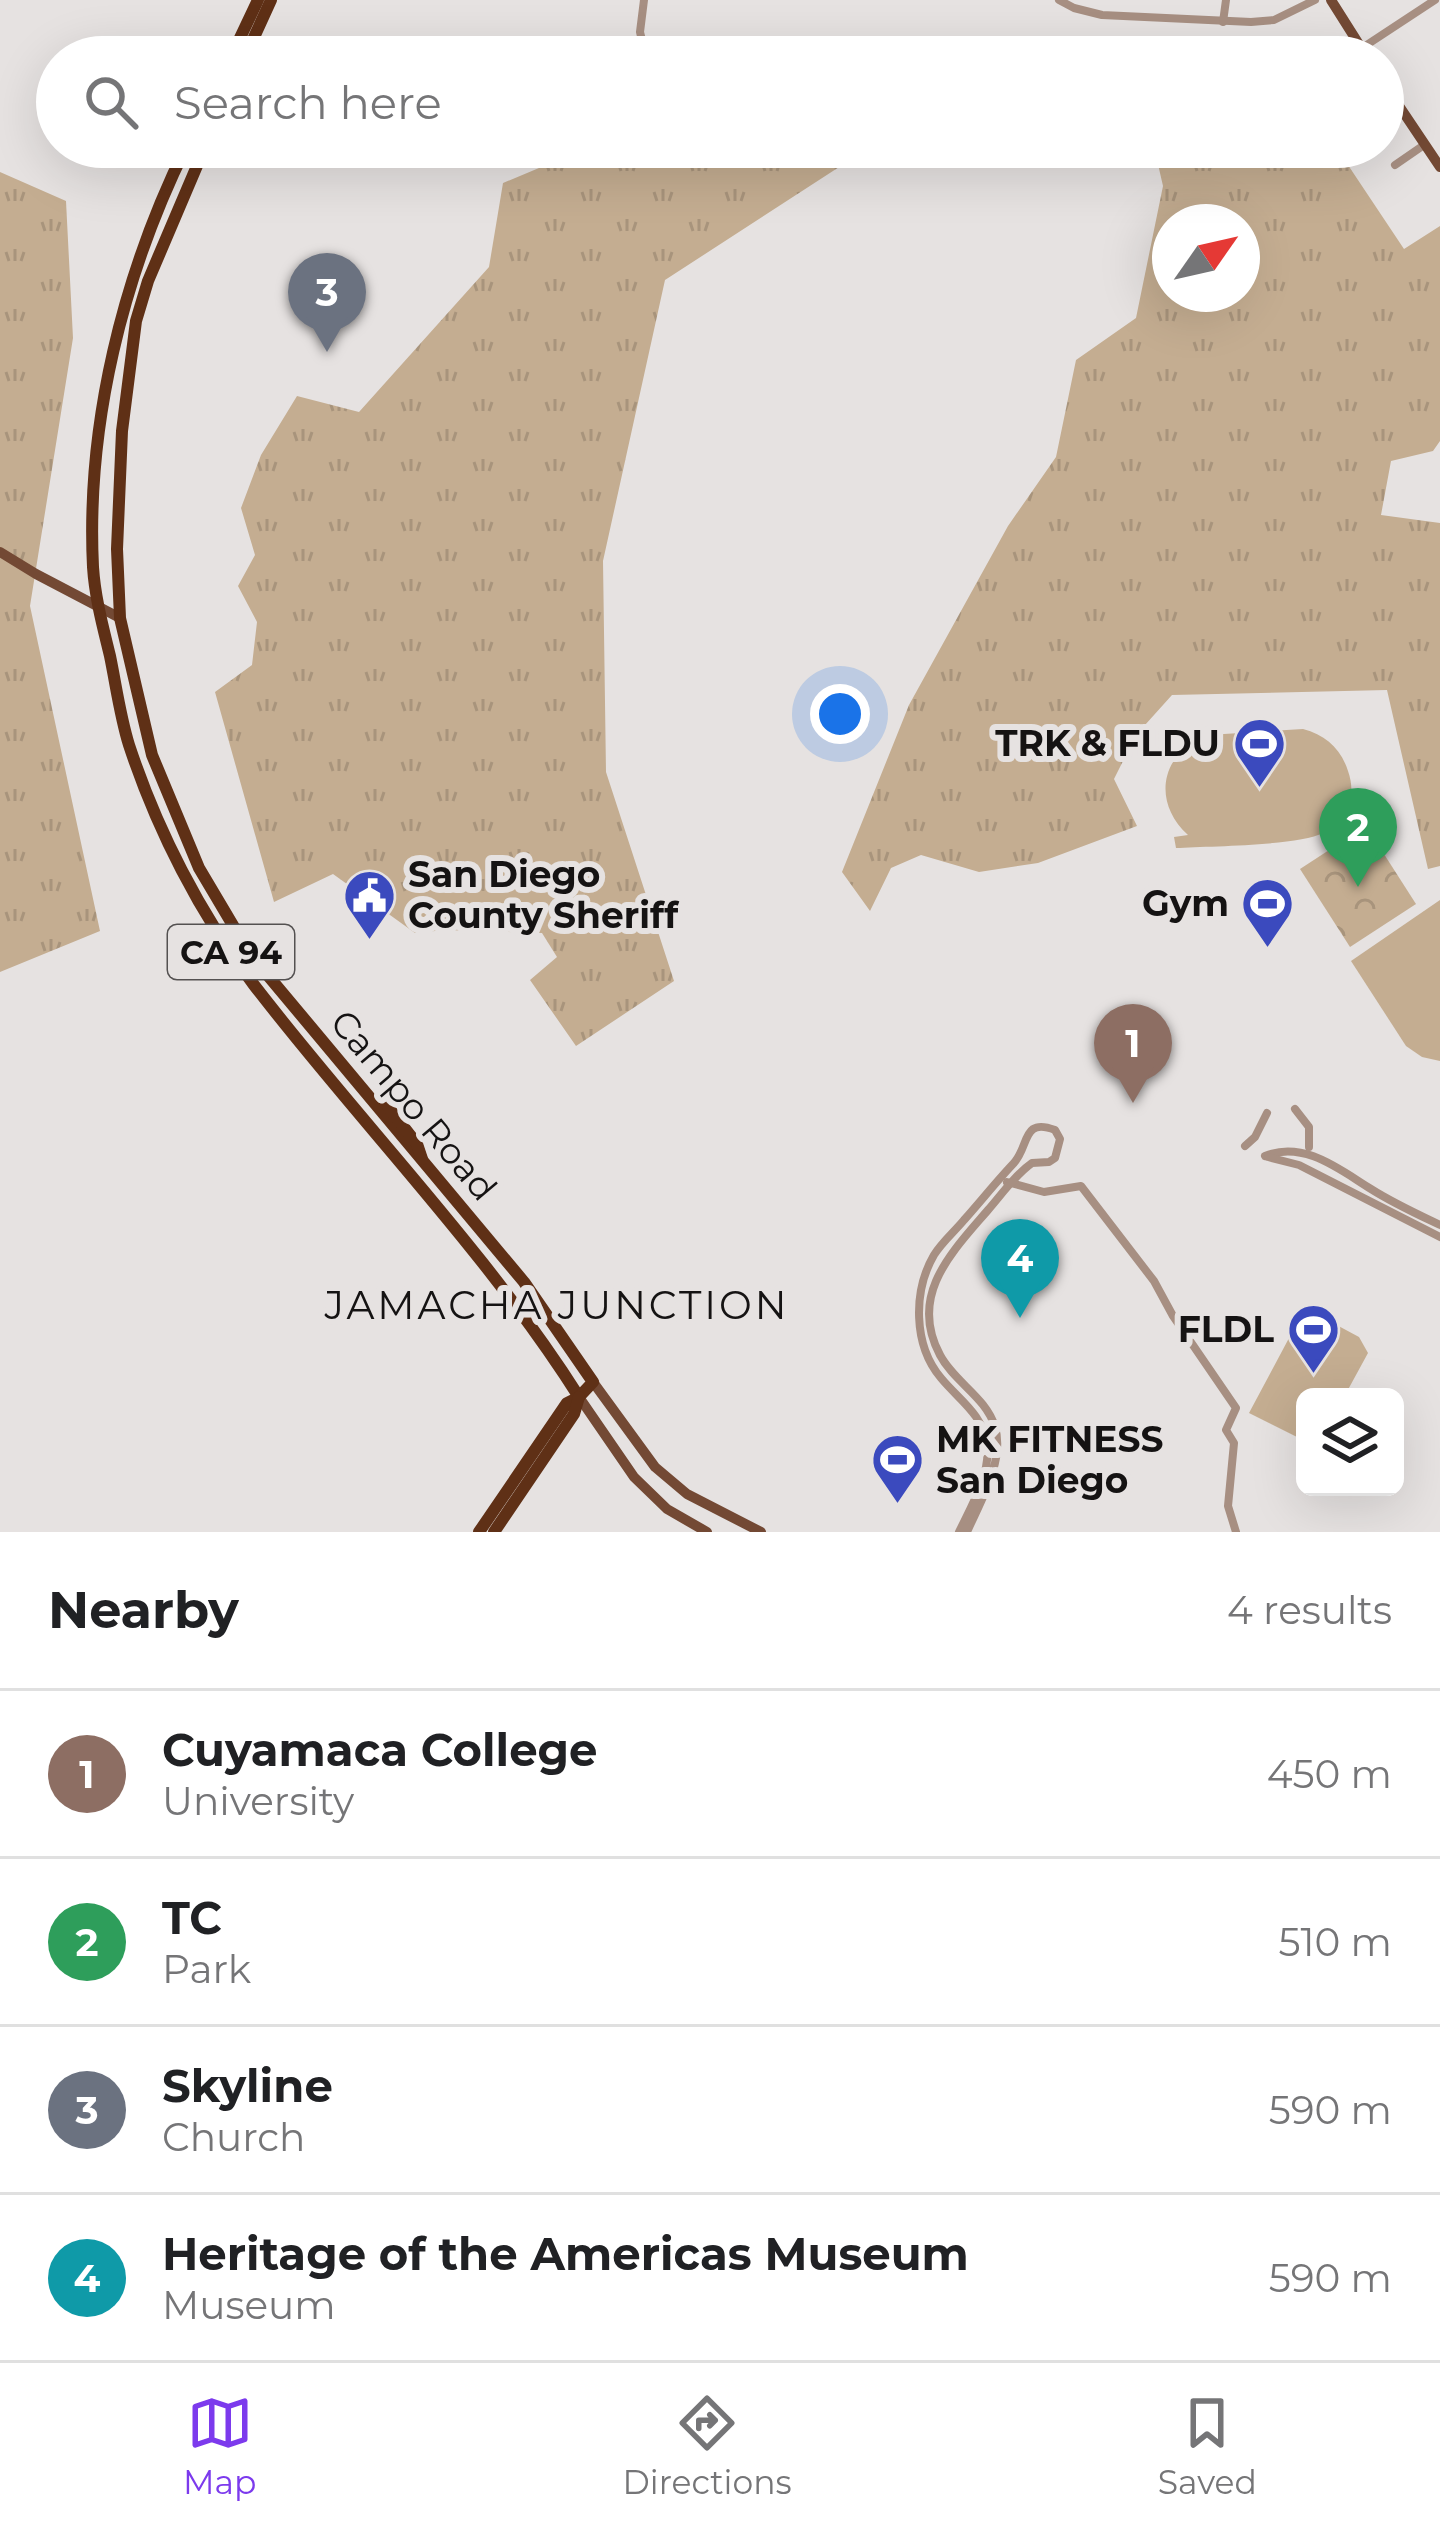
<!DOCTYPE html>
<html lang="en">
<head>
<meta charset="utf-8">
<style>
  body { margin:0; font-family:Montserrat,sans-serif; background:#f2f2f2; color:#202124 }
  .controls { position:absolute; right:36px; bottom:36px; display:grid; overflow:hidden; border-radius:18px; box-shadow:0 12px 48px #0002 }
  .controls button { width:108px; height:108px; display:grid; place-items:center; padding:0; border:0; border-bottom:3px solid #e0e0e0; background:#fff; color:#202124; font:60px sans-serif }
  .compass { position:absolute; left:1152px; top:204px; width:108px; height:108px; border-radius:50%; background:#fff; box-shadow:0 12px 48px #0002; rotate:56deg }
  .you { position:absolute; left:840px; top:714px; width:42px; height:42px; margin:-30px; border:9px solid #fff; border-radius:50%; background:#1a73e8; box-shadow:0 0 0 18px #1a73e833 }
  .badge { display:grid; place-items:center; width:78px; height:78px; border-radius:50%; background:#7c3aed; color:#fff; font-size:39px; font-weight:700 }
  .pin { position:absolute; translate:-50% -99px; filter:drop-shadow(0 3px 6px #0008) }
  .pin::after { content:''; position:absolute; top:63px; width:42px; height:36px; background:inherit; clip-path:polygon(0 0,100% 0,50% 100%) }
  .list { margin:0; padding:0; list-style:none }
  h2 { display:flex; justify-content:space-between; align-items:center; height:156px; margin:0; padding:0 48px; font-size:51px }
  h2 small { font-size:39px; font-weight:400; color:#757577 }
  .list li { display:grid; grid-template-columns:78px 1fr auto; gap:36px; align-items:center; box-sizing:border-box; height:168px; padding:0 48px; border-top:3px solid #e0e0e0 }
  .list b { display:block; font-size:45px; white-space:nowrap }
  .list p { margin:0; font-size:39px; white-space:nowrap; color:#757577 }
  .list em { font-size:39px; font-style:normal; color:#757577 }
  .icon { flex:none; width:66px; height:66px; fill:none; stroke:currentColor; stroke-width:2; stroke-linecap:round; stroke-linejoin:round }
  .map { position:relative; flex:none; width:1440px; height:1532px; overflow:hidden }
  .search { position:absolute; background:#fff; box-shadow:0 12px 48px #0002; left:36px; right:36px; top:36px; height:132px; display:flex; align-items:center; gap:30px; box-sizing:border-box; padding:0 42px; border-radius:66px; color:#757577; font-size:45px }
  .sheet { height:828px; background:#fff }
  nav { display:flex; justify-content:space-around; align-items:center; box-sizing:border-box; height:168px; border-top:3px solid #e0e0e0; background:#fff; font-size:33px; color:#757577 }
  nav a { display:grid; justify-items:center; gap:6px }
  nav .on { color:#7c3aed }
  .map>svg:first-child { display:block }
  .grass { fill:url(#grass-tufts); fill-rule:evenodd }
  .forest { fill:url(#forest-crowns) }
  .garden { fill:#c4ad91 }
  .lines { fill:none; stroke-linecap:round; stroke-linejoin:round }
  .minor { stroke:#a78f82; stroke-width:8 }
  .major { stroke:#734934; stroke-width:10 }
  .highway { stroke:#5f3016; stroke-width:12 }
  .labels { text-anchor:middle; dominant-baseline:central; stroke-width:12; stroke-linejoin:round; paint-order:stroke }
  .shield { fill:#e6e2e1; stroke:#545151; stroke-width:3 }
  .shield-label { font-size:33px; font-weight:bold; fill:#151313 }
  .poi-label { font-size:36px; font-weight:bold; fill:#151313; stroke:#e6e2e1; text-anchor:end }
  .street-label { font-size:36px; fill:#151313; stroke:#e6e2e1 }
  .neighbourhood-label { font-size:39px; letter-spacing:3px; fill:#151313; stroke:#e6e2e1 }
</style>
</head>
<body>
<div class="map">
<svg width="1440" height="1532" viewBox="0 0 1440 1532">
  <defs>
    <pattern id="grass-tufts" width="24" height="20" patternUnits="userSpaceOnUse" patternTransform="scale(3)"><rect width="24" height="20" fill="#c4ad91"/><path d="M3 7l-1-3M5 7V3M7 7l1-3M15 17l-1-3M17 17v-4M19 17l1-3" fill="none" stroke="#a8947c"/></pattern>
    <pattern id="forest-crowns" width="20" height="18" patternUnits="userSpaceOnUse" patternTransform="scale(3)"><rect width="20" height="18" fill="#c4ad91"/><path d="M2 6a3 3 0 1 1 6 0M12 15a3 3 0 1 1 6 0" fill="none" stroke="#a8947c"/></pattern>
  </defs>
  <rect width="100%" height="100%" fill="#e6e2e1"/>
  <!-- grass -->
  <g class="grass">
    <polygon points="589,147 870,147 665,280 603,561 606,772 674,981 576,1046 530,980 557,957 542,933 445,930 415,933 333,874 274,902 215,692 252,665 257,622 238,586 255,555 241,508 261,455 297,396 359,412 489,267 503,183"/>
    <path d="M1154,147H1336L1404,249L1440,226V441L1433,451L1391,461L1381,515L1440,523V866L1428,869L1387,690L1172,695L1136,735L1114,779L1137,826L1038,863L979,872L921,855L891,868L870,911L842,872L909,705L1008,526L1056,457L1076,360L1136,318L1163,186ZM1242,222V294H1170V222Z"/>
    <polygon points="0,172 66,201 73,338 30,606 100,931 0,972"/>
  </g>
  <!-- forest -->
  <polygon class="forest" points="1366,826 1416,904 1350,947 1300,869"/>
  <!-- garden -->
  <g class="garden">
    <path d="M1303,729C1326,735 1341,749 1348,771C1357,796 1348,821 1323,833C1299,846 1208,846 1176,848L1174,837L1188,835C1151,801 1161,752 1208,735Z"/>
    <polygon points="1440,900 1440,1061 1422,1057 1406,1046 1351,961"/>
    <polygon points="1305,1308 1359,1337 1368,1353 1344,1397 1305,1397 1305,1441 1249,1413"/>
  </g>
  <g class="lines">
    <!-- minor -->
    <g class="minor">
      <polyline points="644,0 640,32 646,57"/>
      <polyline points="1059,0 1074,8 1102,15 1251,22 1274,20 1315,0"/>
      <polyline points="1223,22 1226,0"/>
      <polyline points="1362,48 1435,0"/>
      <polyline points="653,57 671,54 701,57"/>
      <polyline points="1395,165 1424,145"/>
      <polyline points="1295,1109 1309,1127 1309,1147"/>
      <polyline points="1245,1146 1255,1137 1267,1113"/>
      <path d="M1265,1156C1304,1140 1340,1170 1371,1189C1393,1203 1417,1214 1440,1225"/>
      <polyline points="1268,1157 1299,1165 1440,1237"/>
      <polyline points="1007,1182 1044,1192 1081,1186 1154,1281 1173,1316 1236,1408 1226,1430 1234,1443 1228,1506 1236,1532"/>
      <path d="M959,1532C971,1507 991,1473 987,1445C983,1414 959,1400 941,1378C913,1345 913,1291 934,1255C942,1242 955,1231 964,1220C981,1201 996,1182 1013,1164C1030,1147 1021,1117 1055,1130L1060,1139L1055,1158L1049,1162L1032,1163C1015,1175 1002,1194 988,1210C952,1252 908,1295 940,1355C954,1382 986,1397 995,1427C1005,1461 980,1502 967,1532"/>
    </g>
    <!-- major -->
    <g class="major">
      <polyline points="1331,0 1367,57"/>
      <polyline points="1383,82 1440,167"/>
      <polyline points="0,552 36,574 120,618"/>
      <polyline points="593,1382 655,1467 687,1494 761,1532"/>
      <polyline points="579,1397 634,1477 667,1509 707,1532"/>
    </g>
    <!-- highway -->
    <g class="highway">
      <polyline points="231,57 258,0"/>
      <polyline points="245,57 271,0"/>
      <path d="M186,147C123,275 86,424 93,567C95,598 103,627 110,656C116,685 120,716 129,745C157,830 200,914 254,985C361,1124 485,1249 579,1397"/>
      <polyline points="205,147 148,281 136,321 122,431 117,549 120,618 152,755 199,868 250,954 524,1282 593,1382 579,1397 567,1403 479,1532"/>
      <polyline points="388,1107 417,1144 422,1159"/>
      <polyline points="494,1532 574,1414 579,1397"/>
    </g>
  </g>
  <!-- icons -->
  <defs>
    <symbol id="stadium-pin" viewBox="-11 -11 22 30"><path d="M0 17L-7.5 6A9.5 9.5 0 1 1 7.5 6Z" fill="#3b4abe" stroke="#e6e2e1"/><path d="M0-5a6.5 5 0 1 0 0 10a6.5 5 0 1 0 0-10ZM-3.5-1.8h7v3.6h-7Z" fill="#fff"/></symbol>
    <symbol id="civic-pin" viewBox="-11 -11 22 30"><path d="M0 17L-7.5 6A9.5 9.5 0 1 1 7.5 6Z" fill="#3b4abe" stroke="#e6e2e1"/><path d="M-.6-6.5H3V-4.5H.6V-3L4-1V1h2V6H-6V1h2V-1L-.6-3ZM-1.2 2.5V6h2.4V2.5Z" fill="#fff"/></symbol>
  </defs>
  <g fill-rule="evenodd">
    <use href="#stadium-pin" x="1230" y="714" width="59" height="81"/>
    <use href="#civic-pin" x="340" y="866" width="59" height="81"/>
    <use href="#stadium-pin" x="1238" y="874" width="59" height="81"/>
    <use href="#stadium-pin" x="1284" y="1300" width="59" height="81"/>
    <use href="#stadium-pin" x="868" y="1430" width="59" height="81"/>
  </g>
  <g class="labels">
    <!-- shield labels -->
    <rect class="shield" x="168" y="925" width="126" height="54" rx="9"/>
    <g class="shield-label">
      <text x="231" y="952">CA 94</text>
    </g>
    <!-- poi labels -->
    <g class="poi-label">
      <text x="1220" y="743">TRK &amp; FLDU</text>
      <text x="408" y="874" text-anchor="start">San Diego<tspan x="408" dy="41">County Sheriff</tspan></text>
      <text x="1229" y="903">Gym</text>
      <text x="1274" y="1329">FLDL</text>
      <text x="936" y="1439" text-anchor="start">MK FITNESS<tspan x="936" dy="41">San Diego</tspan></text>
    </g>
    <!-- street labels -->
    <g class="street-label">
      <text transform="translate(414 1105) rotate(50)">Campo Road</text>
    </g>
    <!-- neighbourhood labels -->
    <g class="neighbourhood-label">
      <text x="557" y="1305">JAMACHA JUNCTION</text>
    </g>
  </g>
</svg>
<div class="controls">
<button><svg class="icon" aria-label="layers" viewBox="0 0 24 24"><path d="M12 4l9 5-9 5-9-5zM3 14l9 5 9-5"/></svg></button>
</div>
<svg class="compass" viewBox="-18 -18 36 36"><path d="M0-13l5 13h-10z" fill="#e53935"/><path d="M0 13l5-13h-10z" fill="#757577"/></svg>
<div class="you"></div>
<div class="pin badge" style="left:1133px;top:1103px;background:#8d6e63">1</div>
<div class="pin badge" style="left:1358px;top:887px;background:#2e9e5b">2</div>
<div class="pin badge" style="left:327px;top:352px;background:#6b7280">3</div>
<div class="pin badge" style="left:1020px;top:1318px;background:#0f9aa8">4</div>
<div class="search"><svg class="icon" aria-label="search" viewBox="0 0 24 24"><circle cx="10" cy="10" r="6"/><path d="M15 15l6 6"/></svg>Search here</div>
</div>
<section class="sheet">
<h2>Nearby<small>4 results</small></h2>
<ul class="list">
<li><span class="badge" style="background:#8d6e63">1</span><div><b>Cuyamaca College</b><p>University</p></div><em>450 m</em></li>
<li><span class="badge" style="background:#2e9e5b">2</span><div><b>TC</b><p>Park</p></div><em>510 m</em></li>
<li><span class="badge" style="background:#6b7280">3</span><div><b>Skyline</b><p>Church</p></div><em>590 m</em></li>
<li><span class="badge" style="background:#0f9aa8">4</span><div><b>Heritage of the Americas Museum</b><p>Museum</p></div><em>590 m</em></li>
</ul>
</section>
<nav>
<a class="on"><svg class="icon" aria-label="map" viewBox="0 0 24 24"><path d="M3 6l6-2 6 2 6-2v14l-6 2-6-2-6 2zM9 4v14M15 6v14"/></svg>Map</a>
<a><svg class="icon" aria-label="directions" viewBox="0 0 24 24"><path d="M12 3l9 9-9 9-9-9zM9 14v-3h6M13 9l2 2-2 2"/></svg>Directions</a>
<a><svg class="icon" aria-label="saved" viewBox="0 0 24 24"><path d="M7 4h10v16l-5-4-5 4z"/></svg>Saved</a>
</nav>
</body>
</html>
